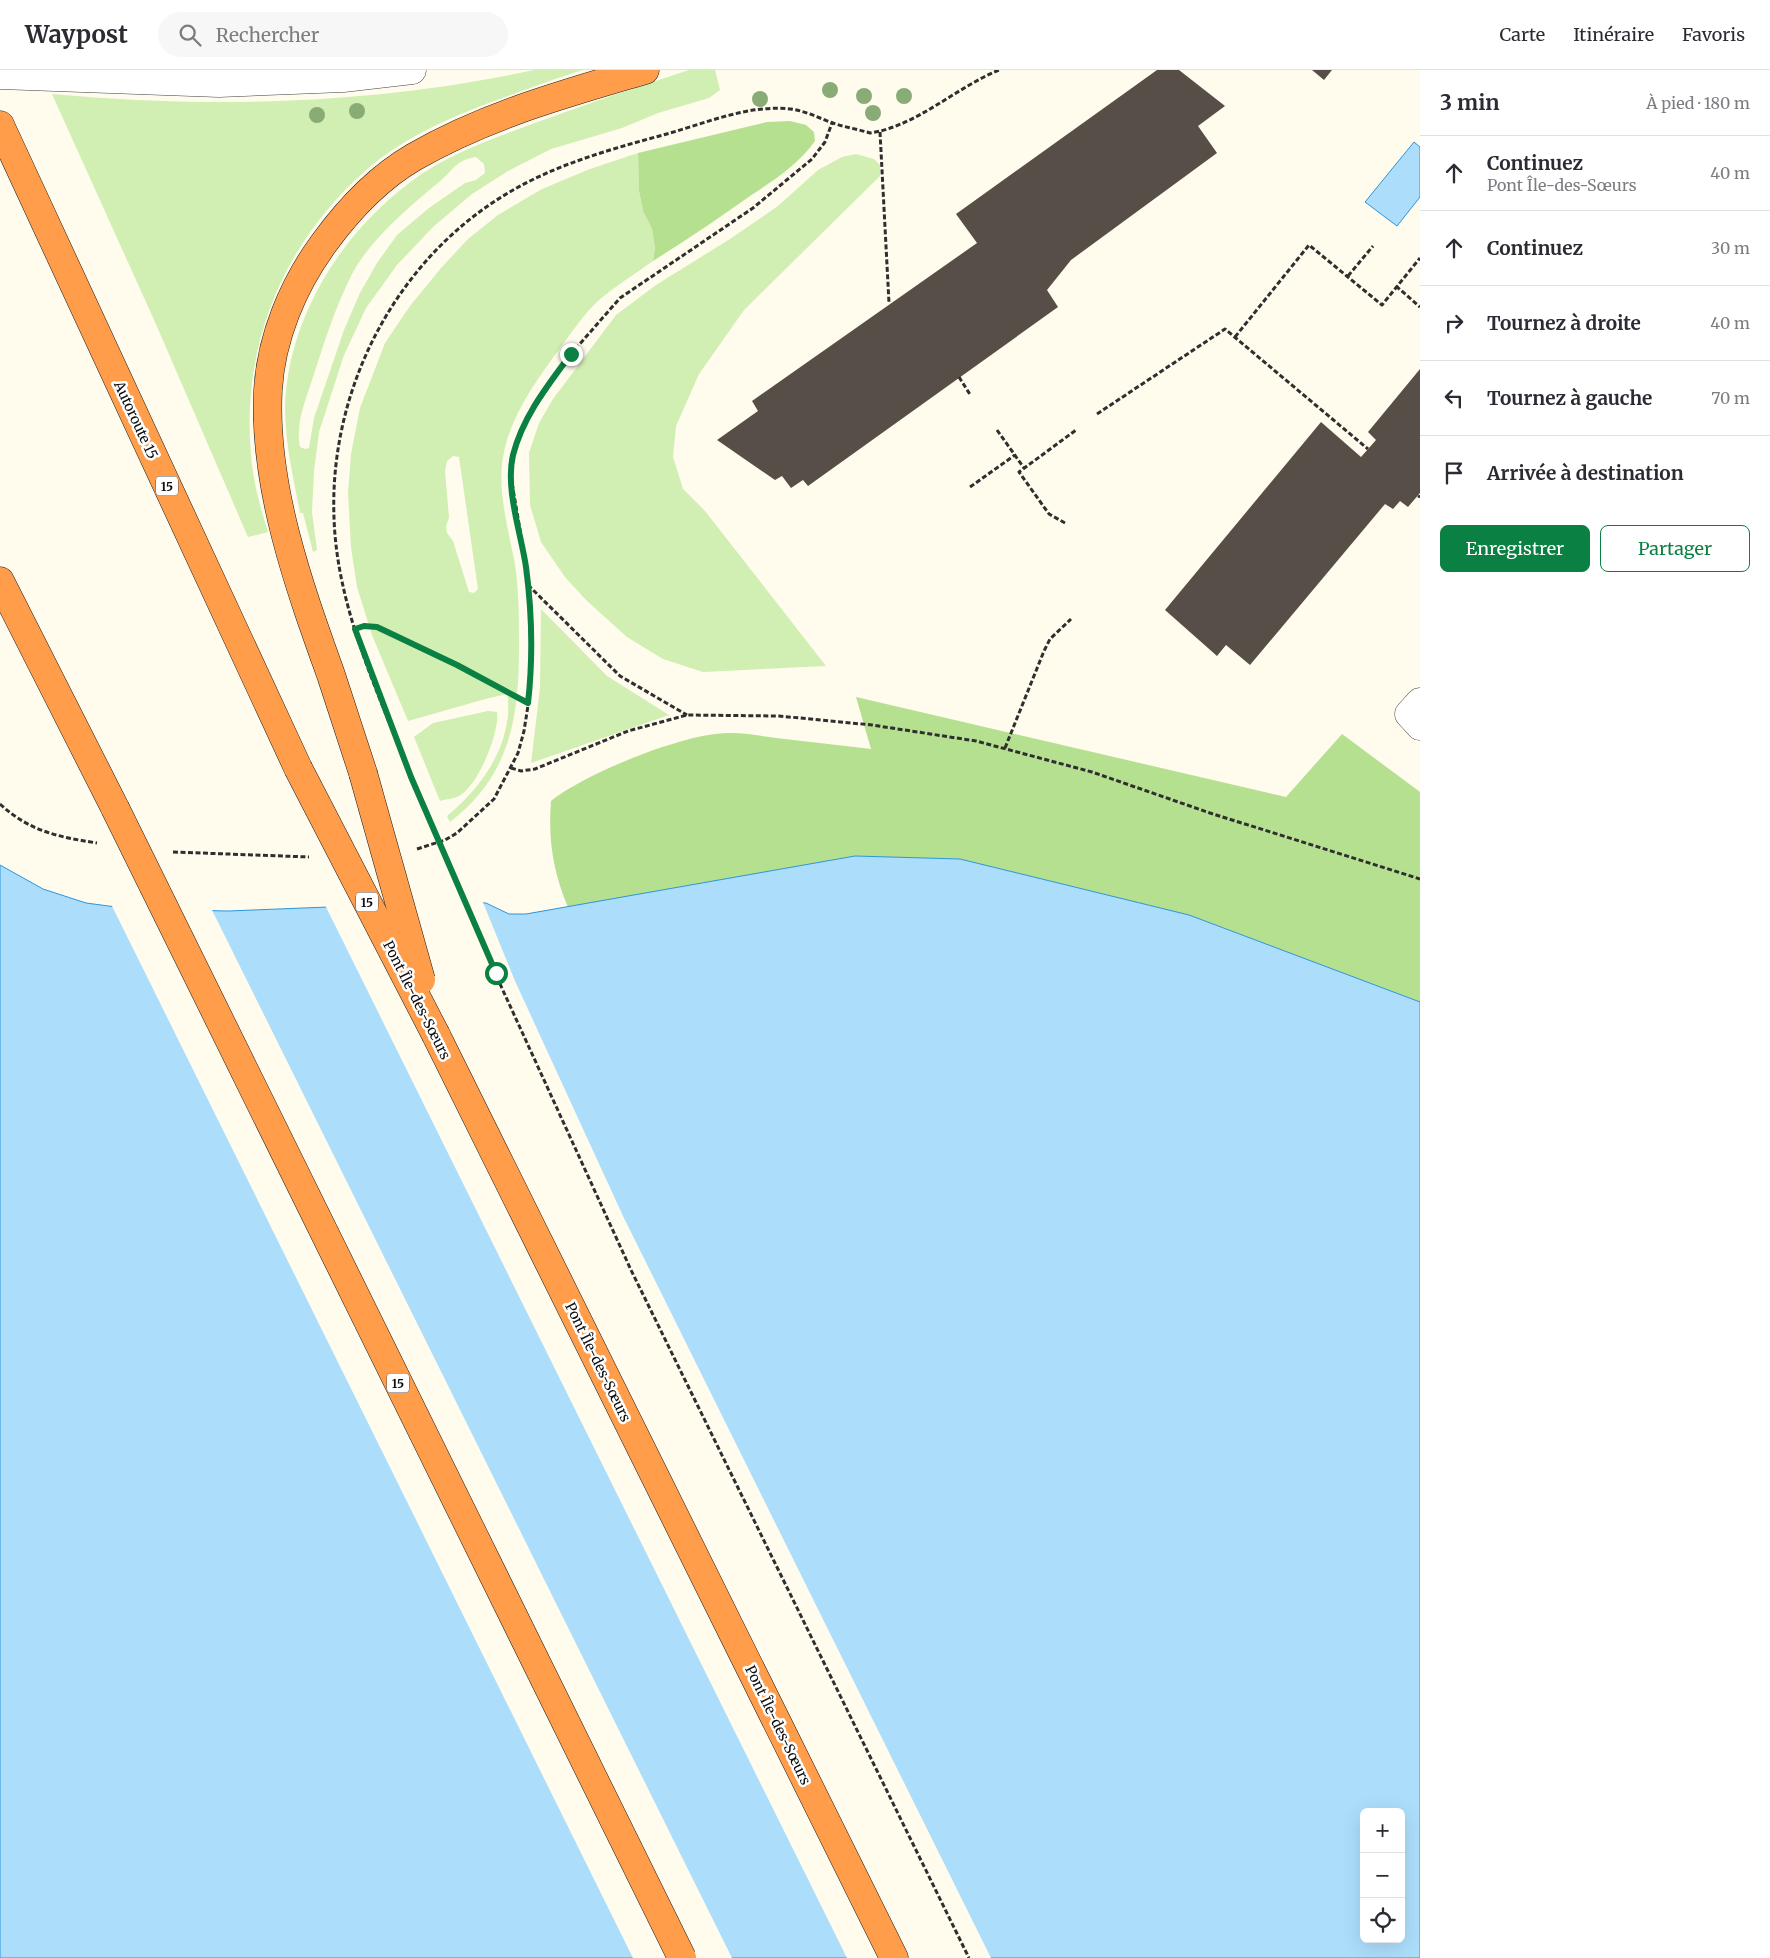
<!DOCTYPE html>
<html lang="fr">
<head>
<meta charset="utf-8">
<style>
  body { margin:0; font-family:Merriweather,serif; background:#f7f7f7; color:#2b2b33 }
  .controls { position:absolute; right:15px; bottom:15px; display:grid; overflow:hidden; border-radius:8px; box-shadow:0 5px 20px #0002 }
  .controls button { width:45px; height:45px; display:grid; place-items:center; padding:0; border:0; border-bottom:1px solid #e1e1e2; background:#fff; color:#2b2b33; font:25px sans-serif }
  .stop { position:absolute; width:15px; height:15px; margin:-11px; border:4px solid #0b8043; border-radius:50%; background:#fff }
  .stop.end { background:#0b8043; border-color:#fff; box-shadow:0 1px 5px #0008 }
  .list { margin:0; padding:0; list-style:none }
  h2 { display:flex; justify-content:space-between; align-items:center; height:65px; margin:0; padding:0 20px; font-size:21px }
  h2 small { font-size:16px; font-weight:400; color:#7c7c81 }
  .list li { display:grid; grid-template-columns:32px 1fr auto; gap:15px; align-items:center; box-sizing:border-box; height:75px; padding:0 20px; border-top:1px solid #e1e1e2 }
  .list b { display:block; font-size:19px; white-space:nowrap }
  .list p { margin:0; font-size:16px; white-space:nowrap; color:#7c7c81 }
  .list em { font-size:16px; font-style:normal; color:#7c7c81 }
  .actions { display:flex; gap:10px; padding:15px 20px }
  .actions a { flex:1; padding:11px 0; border:1px solid #0b8043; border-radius:8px; text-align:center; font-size:18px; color:#0b8043 }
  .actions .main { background:#0b8043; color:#fff }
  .icon { flex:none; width:28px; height:28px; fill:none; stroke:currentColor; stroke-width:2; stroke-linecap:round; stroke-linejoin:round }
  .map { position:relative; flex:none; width:1420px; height:1888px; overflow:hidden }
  header { display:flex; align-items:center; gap:30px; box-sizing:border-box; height:70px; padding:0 25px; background:#fff; border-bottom:1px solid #e1e1e2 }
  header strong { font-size:24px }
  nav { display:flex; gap:28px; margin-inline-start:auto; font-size:18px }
  .search { width:350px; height:45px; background:#f7f7f7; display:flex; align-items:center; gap:12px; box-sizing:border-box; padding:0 18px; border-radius:28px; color:#7c7c81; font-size:19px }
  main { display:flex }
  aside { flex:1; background:#fff }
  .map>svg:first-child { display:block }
  .green { fill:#d1eeb3; fill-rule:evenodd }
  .forest { fill:#b4e090 }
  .water { fill:#acdefc; stroke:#2c95db; fill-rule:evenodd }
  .pier { fill:#fffbed }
  .building { fill:#574e48 }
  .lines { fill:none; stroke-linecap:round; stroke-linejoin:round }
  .minor-casing { stroke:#404040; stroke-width:29 }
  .highway-casing { stroke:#1e1e1e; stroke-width:29 }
  .path { stroke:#2f2f2f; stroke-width:3; stroke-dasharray:5 2.5; stroke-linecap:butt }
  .minor { stroke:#fff; stroke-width:28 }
  .highway { stroke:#ff9d4b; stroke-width:28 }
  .highway-bridge-casing { stroke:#1e1e1e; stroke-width:29; stroke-linecap:butt }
  .path-bridge { stroke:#2f2f2f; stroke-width:3; stroke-dasharray:5 2.5; stroke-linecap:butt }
  .highway-bridge { stroke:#ff9d4b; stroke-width:28 }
  .tree { fill:#89ac77 }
  .route { stroke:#0b8043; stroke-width:6 }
  .labels { text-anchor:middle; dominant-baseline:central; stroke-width:5; stroke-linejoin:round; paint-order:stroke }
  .shield { fill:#fff; stroke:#565656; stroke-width:1 }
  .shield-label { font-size:12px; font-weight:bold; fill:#0d0d0d }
  .street-label { font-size:14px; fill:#0d0d0d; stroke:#fff }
</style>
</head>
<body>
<header>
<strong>Waypost</strong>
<div class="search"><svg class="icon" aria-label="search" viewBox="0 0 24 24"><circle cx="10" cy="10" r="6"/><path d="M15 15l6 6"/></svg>Rechercher</div>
<nav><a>Carte</a><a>Itinéraire</a><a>Favoris</a></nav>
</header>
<main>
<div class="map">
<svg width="1420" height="1888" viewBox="0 0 1420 1888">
  <rect width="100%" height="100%" fill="#fffbed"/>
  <!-- green -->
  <g class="green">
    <path d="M534,0H583C563,6 543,13 522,21C468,40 409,62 365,101C283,174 241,275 251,385C253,411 260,437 268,462L248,467L155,252L52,24C212,39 377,34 534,0Z"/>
    <path d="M689,0H715L720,20L709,28L658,43L622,58L551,79L508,101L472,124L434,156L397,195L366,238L344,285L319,362L314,401L312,442L317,480L313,482L303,443H300C295,415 288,387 286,358C282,316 293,271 311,233C334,184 370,142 413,110C448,84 492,69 532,54C584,35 636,17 689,0ZM476,87L484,94L485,103L476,110L465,113L429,138L397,165L377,193L360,223L344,260L314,348L309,378L305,379L300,377C295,354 306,329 313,307C324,273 335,238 351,206C369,170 408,138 439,112C454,100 455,90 476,87Z"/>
    <path d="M638,83L639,121L643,141L652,159L655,178L653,191C635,204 615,216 598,231C584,244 572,262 560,278C536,311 510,346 503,387C497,422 509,461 515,495C519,521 519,548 519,575C519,647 511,705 450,752L447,746C476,722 501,690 507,652C509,643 508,633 508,624L489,628L408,651L372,565L357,517L351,477L348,423L351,384L360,338L385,273L410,236L441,198L468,169L498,145L542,119L590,99ZM453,386L459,387L478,519L474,523L469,522L453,471L447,463L446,456L449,448L445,401L447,391Z"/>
    <polygon points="856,84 874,89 880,95 880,106 744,240 699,304 676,356 673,387 683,419 705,441 826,596 703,602 663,589 627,567 586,530 565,507 541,472 530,435 529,383 539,353 553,329 616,245 656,215 730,169 778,136 818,100 842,87"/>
    <polygon points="541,539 607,606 669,645 531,693 540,618"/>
    <path d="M488,641L497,642C500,662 478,716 459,726C454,729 446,729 440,731L414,667L433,653Z"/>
  </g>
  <!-- forest -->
  <g class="forest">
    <path d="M790,51L806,55L814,62L815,71C799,94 773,111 750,126C718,149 686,170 653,191L655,178L652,159L643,141L639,121L638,83L767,52Z"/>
    <path d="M856,627L1286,727L1342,664L1420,722V932L1189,845L960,789L855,786L568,837C553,802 548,769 551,731C584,704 688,661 731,663C746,663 761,666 776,668C808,672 840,675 871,679Z"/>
  </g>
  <!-- water -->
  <g class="water">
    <polygon points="1414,72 1420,77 1420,127 1397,156 1365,132"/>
    <path d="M855,786L960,789L1189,845L1420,932V1888H0V795L43,819L86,833L131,839L228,841L454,832L486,833L509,844H526ZM1364,1742H1401V1869H1364Z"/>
  </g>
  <!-- pier -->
  <g class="pier">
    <polygon points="454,830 482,830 515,911 623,1146 991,1888 847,1888 325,835"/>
    <polygon points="111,834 131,836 211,838 732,1888 633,1888"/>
  </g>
  <!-- building -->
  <g class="building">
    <polygon points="1157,0 1179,0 1225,36 1198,56 1217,83 1071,190 1047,220 1058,237 808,416 803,410 791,418 782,406 775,410 717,370 758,341 752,331 977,173 956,144"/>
    <polygon points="1312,0 1332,0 1324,10"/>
    <polygon points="1420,299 1420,423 1408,437 1400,431 1393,439 1385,434 1250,595 1226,575 1217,586 1165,540 1321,352 1361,387 1376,370 1368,362"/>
  </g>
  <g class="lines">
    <defs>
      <g id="minor">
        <polyline points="0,5 219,13 343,8 412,0"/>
        <polyline points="1420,632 1409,644 1420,656"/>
      </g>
      <g id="highway">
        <polyline points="0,55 298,698"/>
        <polyline points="0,511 115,738"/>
        <path d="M363,703C352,670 342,638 331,605C299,516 263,416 268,320C271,268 293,215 324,173C348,140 378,108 414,87C487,45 564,24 645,0"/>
        <polyline points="436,965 894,1888"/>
      </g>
    </defs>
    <!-- minor casing -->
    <use href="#minor" class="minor-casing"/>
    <!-- highway casing -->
    <use href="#highway" class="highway-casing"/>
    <!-- path -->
    <g class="path">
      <polyline points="880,62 889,233"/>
      <polyline points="1348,206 1373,176"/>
      <polyline points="1396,216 1420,237"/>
      <polyline points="1235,267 1309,175 1382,235 1420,188"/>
      <polyline points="959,307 971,326"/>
      <polyline points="1097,344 1225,259 1368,379"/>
      <polyline points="997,360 1024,398"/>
      <polyline points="970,417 1015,385"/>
      <polyline points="1418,426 1420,427"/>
      <polyline points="1065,453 1049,444 1019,402 1076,360"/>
      <polyline points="528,515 620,606 687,645"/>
      <polyline points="355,559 364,556 377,557 457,595 528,633"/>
      <polyline points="1005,678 1044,581 1050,569 1071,549"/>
      <polyline points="511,698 521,701 535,699 628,661 687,645 779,646 872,655 976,671 1092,702 1210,743 1420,809"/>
      <path d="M411,707C379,624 337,539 334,448C329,321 394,193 503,126C553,95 608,80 663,65C704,54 748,34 791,39C805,41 817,47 830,52C843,57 857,59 870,63C917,56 955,18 999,0"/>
      <path d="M0,734C29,761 58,767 97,773"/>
      <polyline points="417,779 445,770 457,763 494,729 518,683 524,661 530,623 531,558 526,495 511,407 513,387 518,368 528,347 571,284 620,228 753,138 812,89 825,72 832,53"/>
      <polyline points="173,782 309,787"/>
    </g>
    <!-- minor -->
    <use href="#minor" class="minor"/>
    <!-- highway -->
    <use href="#highway" class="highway"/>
    <defs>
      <g id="highway-bridge">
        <polyline points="298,698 436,965"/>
        <polyline points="363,703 421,910"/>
        <polyline points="115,738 682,1888"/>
      </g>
    </defs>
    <!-- highway-bridge casing -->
    <use href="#highway-bridge" class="highway-bridge-casing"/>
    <!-- path-bridge -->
    <polyline class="path-bridge" points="411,707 495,903 631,1200 969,1888"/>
    <!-- highway-bridge -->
    <use href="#highway-bridge" class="highway-bridge"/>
  </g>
  <!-- trees -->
  <g class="tree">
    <circle cx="830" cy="20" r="8"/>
    <circle cx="864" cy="26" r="8"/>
    <circle cx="904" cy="26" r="8"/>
    <circle cx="760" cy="29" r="8"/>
    <circle cx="357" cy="41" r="8"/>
    <circle cx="873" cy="43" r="8"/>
    <circle cx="317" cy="45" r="8"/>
  </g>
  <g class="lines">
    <!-- route -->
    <path class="route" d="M496,903L411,707L355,559L364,556L377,557L457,595L528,633C533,589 532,542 526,497C521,463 505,419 513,385C523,346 548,315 571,284"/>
  </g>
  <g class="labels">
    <!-- shield labels -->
    <g class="shield">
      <rect x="156" y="406.5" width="22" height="19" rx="4"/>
      <rect x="356" y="822.5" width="22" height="19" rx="4"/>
      <rect x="387" y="1303.5" width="22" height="19" rx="4"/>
    </g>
    <g class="shield-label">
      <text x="167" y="416">15</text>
      <text x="367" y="832">15</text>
      <text x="398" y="1313">15</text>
    </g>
    <!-- street labels -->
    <g class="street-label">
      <text transform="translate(136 350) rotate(65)">Autoroute 15</text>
      <text transform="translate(417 930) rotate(63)">Pont Île-des-Sœurs</text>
      <text transform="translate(598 1292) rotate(64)">Pont Île-des-Sœurs</text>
      <text transform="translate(778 1655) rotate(64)">Pont Île-des-Sœurs</text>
    </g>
  </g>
</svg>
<div class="controls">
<button>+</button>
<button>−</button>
<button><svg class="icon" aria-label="locate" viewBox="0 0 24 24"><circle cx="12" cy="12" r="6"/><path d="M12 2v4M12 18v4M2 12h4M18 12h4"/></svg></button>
</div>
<div class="stop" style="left:496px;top:903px"></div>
<div class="stop end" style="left:571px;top:284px"></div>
</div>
<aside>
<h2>3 min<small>À pied · 180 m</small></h2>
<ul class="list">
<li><svg class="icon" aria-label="ahead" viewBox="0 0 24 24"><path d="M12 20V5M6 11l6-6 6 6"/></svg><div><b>Continuez</b><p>Pont Île-des-Sœurs</p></div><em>40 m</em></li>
<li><svg class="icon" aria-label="ahead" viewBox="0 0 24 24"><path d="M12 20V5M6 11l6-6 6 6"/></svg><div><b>Continuez</b></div><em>30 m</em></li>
<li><svg class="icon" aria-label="right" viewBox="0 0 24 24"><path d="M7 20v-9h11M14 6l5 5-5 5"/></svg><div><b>Tournez à droite</b></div><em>40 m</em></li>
<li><svg class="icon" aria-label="left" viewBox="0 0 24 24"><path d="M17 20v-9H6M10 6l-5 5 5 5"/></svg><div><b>Tournez à gauche</b></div><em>70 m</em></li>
<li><svg class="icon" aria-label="arrive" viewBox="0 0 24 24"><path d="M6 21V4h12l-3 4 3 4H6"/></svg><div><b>Arrivée à destination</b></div></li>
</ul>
<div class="actions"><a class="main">Enregistrer</a><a>Partager</a></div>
</aside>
</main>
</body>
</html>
